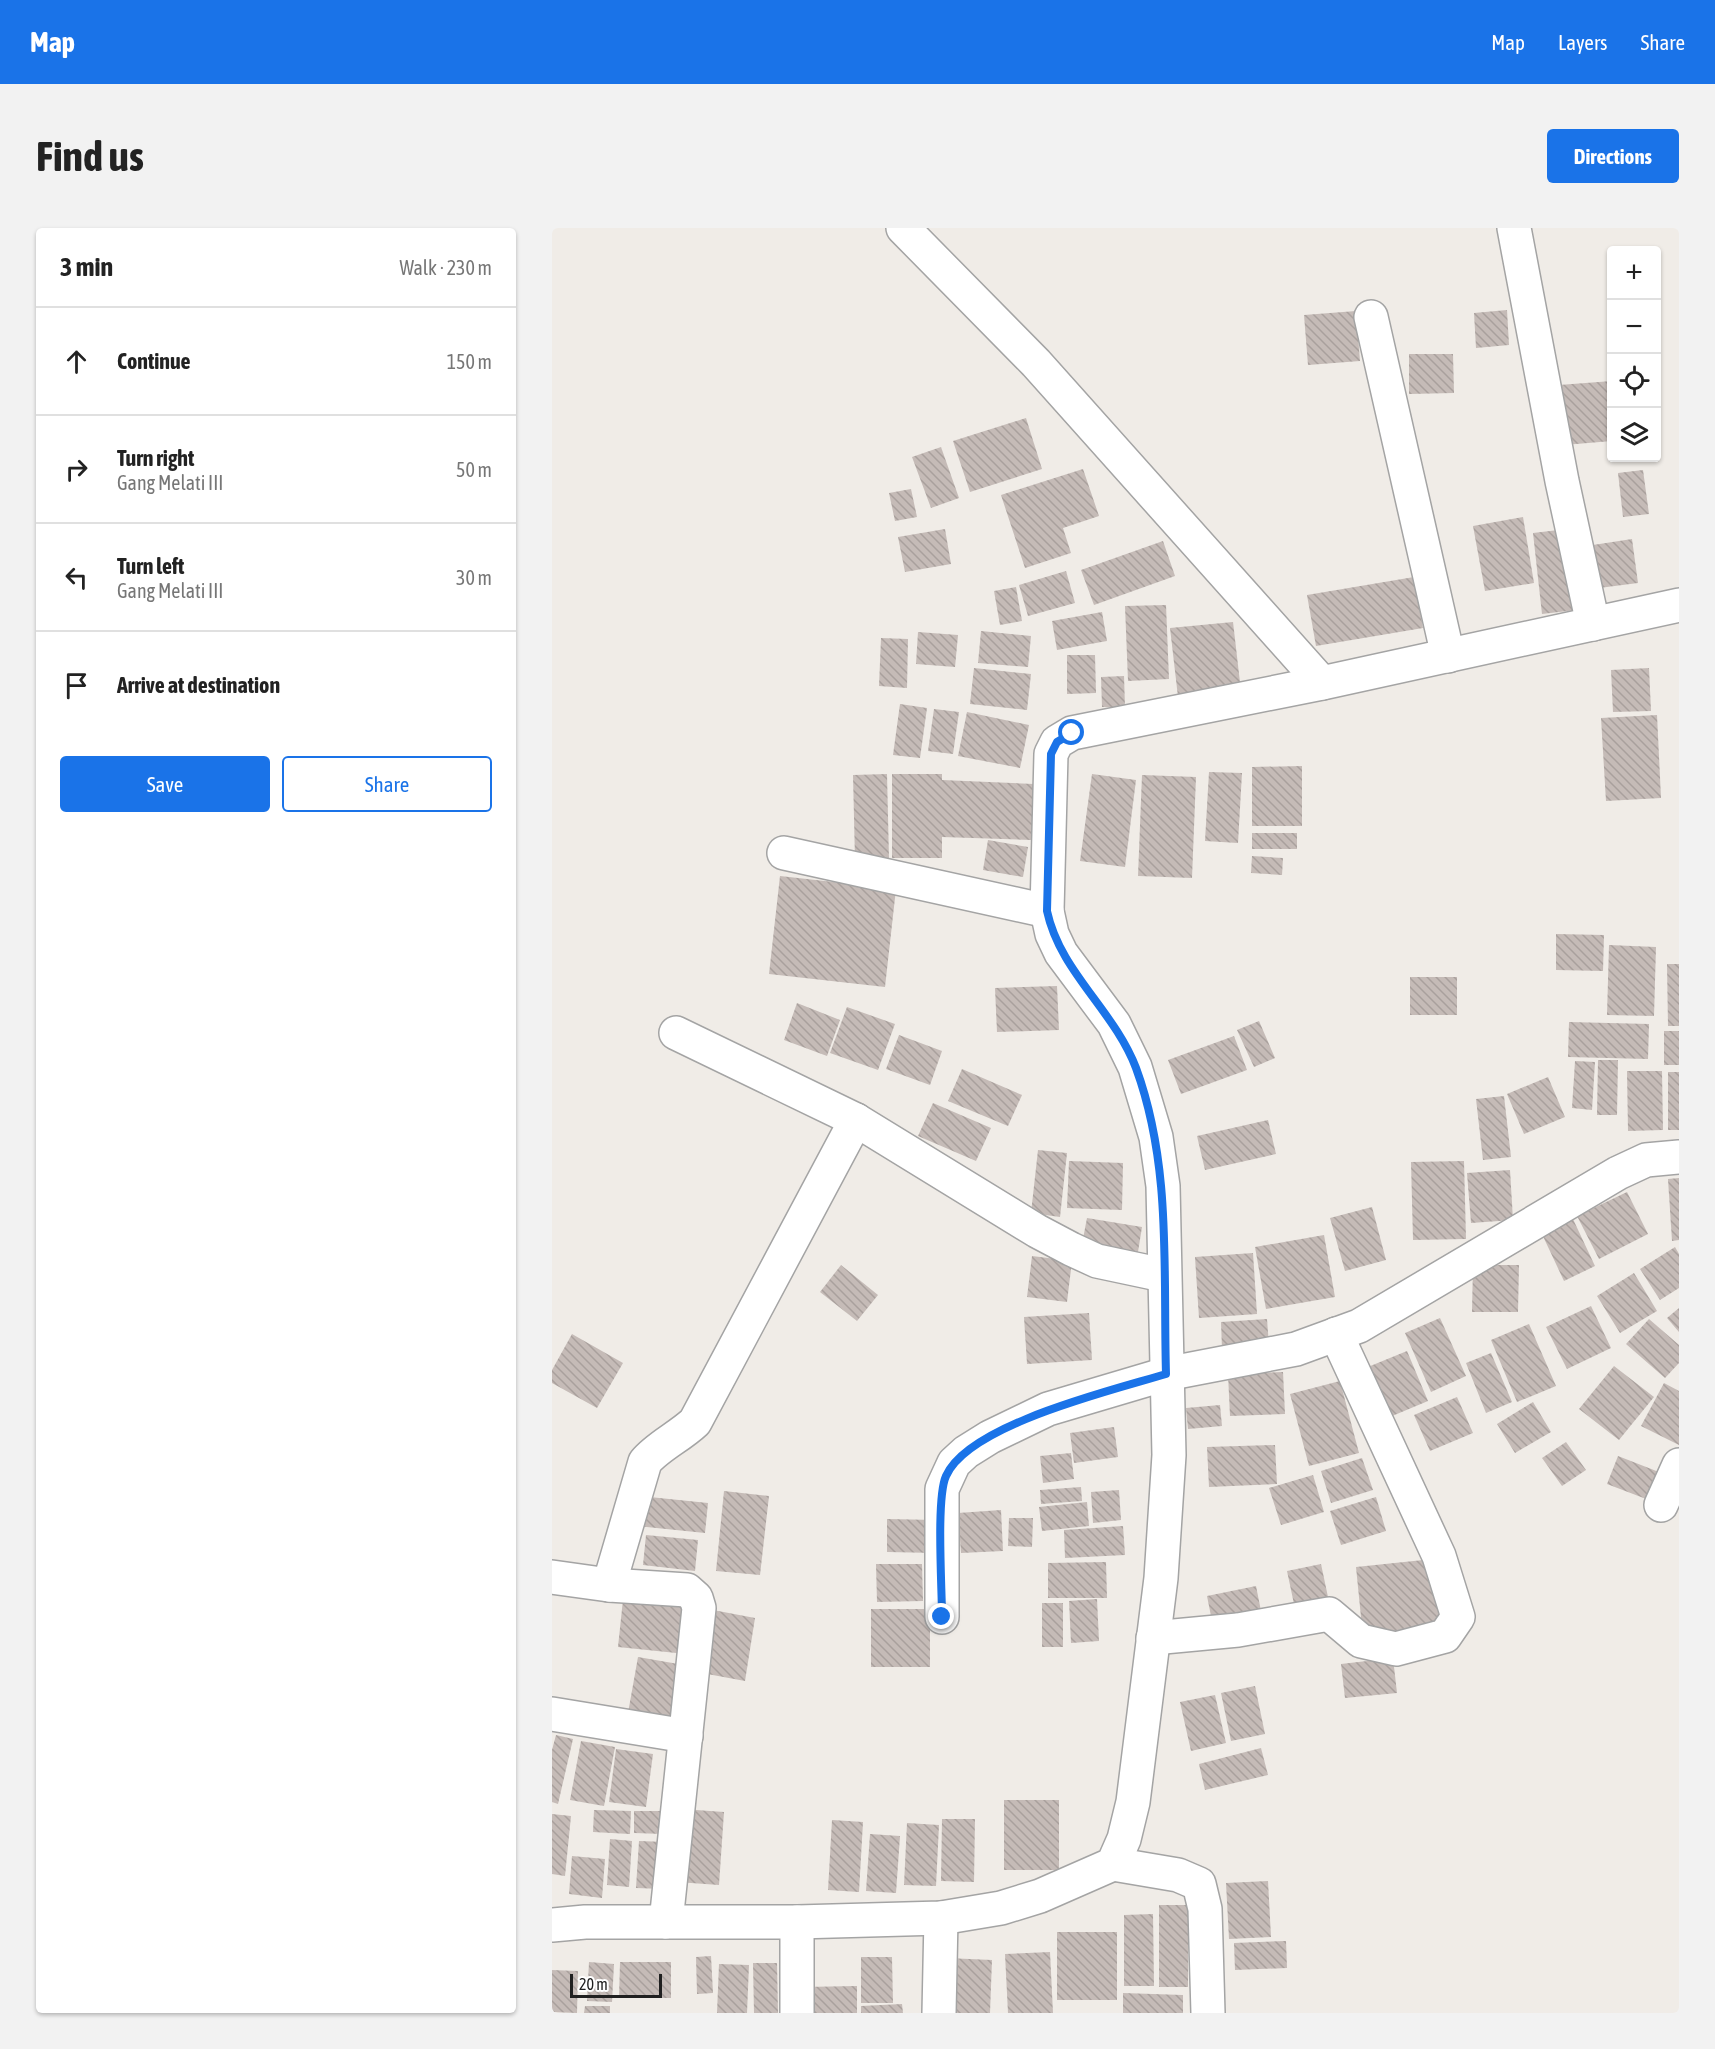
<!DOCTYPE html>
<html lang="en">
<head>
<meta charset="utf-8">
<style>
  body { margin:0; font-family:"Asap Condensed",sans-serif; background:#f2f2f2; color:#222 }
  .controls { position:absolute; right:18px; top:18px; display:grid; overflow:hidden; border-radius:6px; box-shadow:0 2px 4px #0004 }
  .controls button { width:54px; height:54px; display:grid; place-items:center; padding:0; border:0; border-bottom:2px solid #e0e0e0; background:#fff; color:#222; font:30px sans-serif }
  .scale { position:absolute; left:18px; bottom:15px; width:92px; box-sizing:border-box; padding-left:6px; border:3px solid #202020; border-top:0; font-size:16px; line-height:21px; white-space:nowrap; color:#202020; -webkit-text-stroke:4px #fff; paint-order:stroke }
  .stop { position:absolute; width:18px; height:18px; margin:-14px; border:4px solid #1a73e8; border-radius:50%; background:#fff }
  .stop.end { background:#1a73e8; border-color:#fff; box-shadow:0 2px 6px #0008 }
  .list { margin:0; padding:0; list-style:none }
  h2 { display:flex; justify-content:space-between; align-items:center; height:78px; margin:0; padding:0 24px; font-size:26px }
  h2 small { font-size:20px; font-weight:400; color:#767676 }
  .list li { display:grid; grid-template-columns:39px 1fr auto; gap:18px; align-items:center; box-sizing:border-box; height:108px; padding:0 24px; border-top:2px solid #e0e0e0 }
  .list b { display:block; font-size:22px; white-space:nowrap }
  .list p { margin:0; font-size:20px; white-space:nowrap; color:#767676 }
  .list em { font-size:20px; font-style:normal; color:#767676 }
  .actions { display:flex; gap:12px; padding:18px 24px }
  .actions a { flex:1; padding:14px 0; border:2px solid #1a73e8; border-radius:6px; text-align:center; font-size:21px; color:#1a73e8 }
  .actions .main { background:#1a73e8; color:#fff }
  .icon { flex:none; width:33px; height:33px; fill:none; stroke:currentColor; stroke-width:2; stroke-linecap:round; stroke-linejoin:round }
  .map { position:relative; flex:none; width:1127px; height:1785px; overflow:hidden; border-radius:6px }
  header { display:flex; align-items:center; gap:36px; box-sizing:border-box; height:84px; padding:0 30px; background:#1a73e8; color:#fff }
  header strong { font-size:28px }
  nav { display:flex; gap:33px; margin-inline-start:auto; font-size:21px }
  .intro { display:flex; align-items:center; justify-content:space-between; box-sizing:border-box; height:144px; padding:0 36px }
  h1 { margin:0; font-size:42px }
  .button { padding:15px 27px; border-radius:6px; background:#1a73e8; color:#fff; font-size:21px; font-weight:700 }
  main { display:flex; gap:36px; padding:0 36px }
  aside { flex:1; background:#fff; border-radius:6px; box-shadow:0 2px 4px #0004 }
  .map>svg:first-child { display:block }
  .building { fill:url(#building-back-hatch) }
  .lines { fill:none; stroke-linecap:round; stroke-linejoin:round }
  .minor-casing { stroke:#a4a4a4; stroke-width:36 }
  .minor { stroke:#fff; stroke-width:33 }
  .route { stroke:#1a73e8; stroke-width:8 }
</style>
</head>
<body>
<header>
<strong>Map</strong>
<nav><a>Map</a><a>Layers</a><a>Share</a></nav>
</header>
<div class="intro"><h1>Find us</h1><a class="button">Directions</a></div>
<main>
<aside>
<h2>3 min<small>Walk · 230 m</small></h2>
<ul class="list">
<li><svg class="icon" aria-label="ahead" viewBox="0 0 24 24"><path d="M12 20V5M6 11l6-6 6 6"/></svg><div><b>Continue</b></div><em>150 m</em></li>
<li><svg class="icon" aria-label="right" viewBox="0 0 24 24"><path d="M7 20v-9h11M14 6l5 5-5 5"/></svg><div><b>Turn right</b><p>Gang Melati III</p></div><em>50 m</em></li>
<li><svg class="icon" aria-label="left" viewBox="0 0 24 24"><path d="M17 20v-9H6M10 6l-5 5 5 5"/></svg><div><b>Turn left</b><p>Gang Melati III</p></div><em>30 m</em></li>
<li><svg class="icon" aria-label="arrive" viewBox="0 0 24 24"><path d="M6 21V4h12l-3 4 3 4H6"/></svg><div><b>Arrive at destination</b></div></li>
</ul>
<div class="actions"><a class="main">Save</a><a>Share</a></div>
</aside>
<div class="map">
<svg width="1127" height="1785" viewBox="0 0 1127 1785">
  <defs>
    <pattern id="building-back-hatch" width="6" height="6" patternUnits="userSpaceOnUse" patternTransform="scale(1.5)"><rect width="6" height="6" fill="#c5bbb7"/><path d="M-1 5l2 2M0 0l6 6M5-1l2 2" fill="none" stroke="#a9a09d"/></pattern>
  </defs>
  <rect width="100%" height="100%" fill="#f0ece7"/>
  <!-- building -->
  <g class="building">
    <polygon points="955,82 957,117 924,120 922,85"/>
    <polygon points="804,83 808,133 756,137 752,87"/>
    <polygon points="857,126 901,126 902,165 857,166"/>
    <polygon points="1060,153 1060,213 1012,217 1007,157"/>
    <polygon points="474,190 490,241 418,264 401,213"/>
    <polygon points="389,219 407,270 379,280 360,229"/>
    <polygon points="531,241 547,288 511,300 519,325 473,340 449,267"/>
    <polygon points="1091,242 1097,286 1071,289 1066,245"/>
    <polygon points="359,261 365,289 343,293 337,265"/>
    <polygon points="971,289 982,355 933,363 921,298"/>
    <polygon points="393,301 399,336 353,344 346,309"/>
    <polygon points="1015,301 1024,382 990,386 981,305"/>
    <polygon points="1080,311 1086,355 1047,360 1041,317"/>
    <polygon points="611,313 623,348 542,377 529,342"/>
    <polygon points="514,343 523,375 476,388 467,357"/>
    <polygon points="862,349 871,400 764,418 755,367"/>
    <polygon points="464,359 470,393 448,397 442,363"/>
    <polygon points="614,377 617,451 576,453 573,378"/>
    <polygon points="550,384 555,413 505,422 500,393"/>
    <polygon points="681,394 689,463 626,469 618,400"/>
    <polygon points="429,403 479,408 476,439 426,435"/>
    <polygon points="366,404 406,407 403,439 364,436"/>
    <polygon points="329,410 356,411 355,460 327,458"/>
    <polygon points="515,427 543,427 544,465 515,466"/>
    <polygon points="422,440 479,446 475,482 418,476"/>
    <polygon points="1097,440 1099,483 1061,484 1059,442"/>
    <polygon points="572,448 573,479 550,479 549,449"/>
    <polygon points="348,476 375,480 368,530 341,527"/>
    <polygon points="382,481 407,484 401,526 376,523"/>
    <polygon points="415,484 477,497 468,540 406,528"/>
    <polygon points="1105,487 1109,570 1054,573 1049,490"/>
    <polygon points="750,538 750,598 700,598 700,539"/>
    <polygon points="657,544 690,545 686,615 653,613"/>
    <polygon points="335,546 337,631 303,632 301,547"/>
    <polygon points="340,546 390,546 390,552 482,556 480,612 390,609 390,630 340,630"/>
    <polygon points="540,546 584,552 573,639 528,633"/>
    <polygon points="590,547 644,549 640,650 586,648"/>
    <rect x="700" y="605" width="45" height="16"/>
    <polygon points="436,612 476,619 471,649 431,642"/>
    <polygon points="700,628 731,630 730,647 699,645"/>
    <polygon points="228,648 344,661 333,759 217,746"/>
    <polygon points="1004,706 1052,707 1051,743 1004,742"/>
    <polygon points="1057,717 1104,719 1102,788 1055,787"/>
    <polygon points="1115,736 1127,736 1127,798 1116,798"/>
    <rect x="858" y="749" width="47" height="38"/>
    <polygon points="505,758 507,802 445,804 443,760"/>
    <polygon points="245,775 288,792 275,828 232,812"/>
    <polygon points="295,779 343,796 326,842 278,825"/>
    <polygon points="707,793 723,830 702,839 685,802"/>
    <polygon points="1017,794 1097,796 1096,831 1016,829"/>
    <rect x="1112" y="803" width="15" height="34"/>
    <polygon points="347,807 390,823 378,857 334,841"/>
    <polygon points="682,808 695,842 629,866 616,832"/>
    <polygon points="1046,832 1066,832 1065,887 1045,887"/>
    <polygon points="1023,833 1043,834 1040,882 1020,880"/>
    <polygon points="410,841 470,867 456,898 396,873"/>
    <polygon points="1075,843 1110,843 1111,902 1076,903"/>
    <rect x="1116" y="844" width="11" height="58"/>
    <polygon points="996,849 1013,889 972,906 955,866"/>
    <polygon points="952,868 959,929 931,932 924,871"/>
    <polygon points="381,875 439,900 424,933 366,908"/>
    <polygon points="716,892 724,926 653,942 645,908"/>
    <polygon points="486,922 515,925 508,989 479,985"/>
    <polygon points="517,933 571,935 570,982 515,980"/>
    <polygon points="912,933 914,1011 861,1012 859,934"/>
    <polygon points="958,942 961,992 919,995 915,945"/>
    <polygon points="1127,950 1127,1012 1120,1013 1116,951"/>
    <polygon points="1075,964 1096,1006 1047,1031 1025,988"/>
    <polygon points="820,979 834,1032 793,1043 778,990"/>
    <polygon points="1020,989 1043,1038 1012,1053 989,1004"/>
    <polygon points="535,990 590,999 585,1030 529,1021"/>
    <polygon points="772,1007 783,1069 714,1081 703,1019"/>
    <polygon points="1123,1019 1127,1026 1127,1060 1108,1072 1088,1041"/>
    <polygon points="701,1025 705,1086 647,1090 643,1029"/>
    <polygon points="480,1028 520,1033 515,1074 475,1069"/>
    <polygon points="289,1037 326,1067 305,1093 268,1064"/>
    <polygon points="921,1037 967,1037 966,1084 920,1084"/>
    <polygon points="1082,1045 1105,1083 1068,1105 1045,1068"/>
    <polygon points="1039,1078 1059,1120 1015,1141 994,1099"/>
    <polygon points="1127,1080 1127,1104 1115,1090"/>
    <polygon points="537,1085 540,1132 475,1136 472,1089"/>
    <polygon points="888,1090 914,1148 879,1164 853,1105"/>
    <polygon points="715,1091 717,1118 670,1121 669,1094"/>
    <polygon points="1097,1091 1127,1117 1127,1135 1113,1150 1074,1116"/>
    <polygon points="977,1096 1004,1158 965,1174 939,1112"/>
    <polygon points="20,1106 71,1135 45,1180 0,1155 0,1142"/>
    <polygon points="855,1123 876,1173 833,1191 811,1141"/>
    <polygon points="939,1125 960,1174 934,1185 914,1135"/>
    <polygon points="1062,1138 1102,1169 1067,1212 1027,1181"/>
    <polygon points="731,1144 733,1186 678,1188 676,1146"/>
    <polygon points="788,1153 807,1225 757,1238 738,1166"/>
    <polygon points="1112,1155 1127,1163 1127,1217 1089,1198"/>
    <polygon points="905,1169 921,1205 878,1223 862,1187"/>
    <polygon points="981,1174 999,1204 963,1225 945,1196"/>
    <polygon points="668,1177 670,1198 636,1201 634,1180"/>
    <polygon points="562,1199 566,1229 522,1235 518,1205"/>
    <polygon points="1014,1214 1034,1242 1010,1258 990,1230"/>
    <polygon points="723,1217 725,1256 657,1259 655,1219"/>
    <polygon points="519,1225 522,1251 491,1255 488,1228"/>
    <polygon points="1066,1228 1112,1246 1102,1274 1055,1256"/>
    <polygon points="810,1230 821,1262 779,1275 769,1243"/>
    <polygon points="761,1247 772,1284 729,1297 717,1260"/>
    <polygon points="529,1259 530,1273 489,1276 488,1262"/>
    <polygon points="567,1262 569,1292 541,1295 539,1264"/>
    <polygon points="172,1263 217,1268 208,1347 164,1343"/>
    <polygon points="88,1268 156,1275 153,1305 85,1298"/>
    <polygon points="824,1269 834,1303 789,1317 778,1283"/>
    <polygon points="535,1274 537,1298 490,1303 487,1279"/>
    <polygon points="449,1282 451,1323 409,1325 406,1285"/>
    <polygon points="457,1290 481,1290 480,1319 456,1318"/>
    <polygon points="335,1291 385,1292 384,1325 335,1324"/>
    <polygon points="571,1298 573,1327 513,1330 512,1302"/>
    <polygon points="94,1307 146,1312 143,1343 91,1337"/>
    <polygon points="881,1331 888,1401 811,1409 804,1339"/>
    <polygon points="554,1334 555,1370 496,1370 496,1335"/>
    <polygon points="324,1336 370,1336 371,1373 325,1374"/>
    <polygon points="769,1336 776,1369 742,1376 735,1343"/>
    <polygon points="704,1358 710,1388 661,1398 655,1368"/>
    <polygon points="72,1362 140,1370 134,1426 66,1419"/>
    <polygon points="545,1371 547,1413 519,1415 517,1373"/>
    <rect x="490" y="1375" width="21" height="44"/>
    <rect x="319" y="1381" width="59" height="58"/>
    <polygon points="161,1382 203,1390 193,1453 150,1445"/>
    <polygon points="86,1429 132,1437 123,1493 76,1485"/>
    <polygon points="841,1430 845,1465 793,1470 789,1436"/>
    <polygon points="703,1458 713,1506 679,1513 669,1465"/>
    <polygon points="663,1467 674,1515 639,1523 628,1474"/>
    <polygon points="4,1507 21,1511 6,1576 0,1574 0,1522"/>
    <polygon points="29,1513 63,1519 52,1578 18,1572"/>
    <polygon points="709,1520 716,1547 653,1562 647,1536"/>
    <polygon points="64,1521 101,1526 94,1579 57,1574"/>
    <rect x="452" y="1572" width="55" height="70"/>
    <polygon points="130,1581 172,1584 167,1657 125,1654"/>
    <polygon points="42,1582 79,1583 78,1606 41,1604"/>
    <polygon points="82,1583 112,1583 111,1606 82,1605"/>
    <polygon points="0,1586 19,1588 13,1648 0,1646"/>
    <polygon points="390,1591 423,1591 422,1654 389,1653"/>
    <polygon points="280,1592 311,1594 307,1664 276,1662"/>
    <polygon points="355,1595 387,1597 384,1658 352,1657"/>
    <polygon points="318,1606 348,1608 344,1665 314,1663"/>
    <polygon points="58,1611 80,1613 77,1659 55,1657"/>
    <polygon points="87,1613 114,1614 111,1661 84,1660"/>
    <polygon points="20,1628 53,1631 50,1670 17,1666"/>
    <polygon points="716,1653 719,1709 677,1711 674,1655"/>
    <rect x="607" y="1677" width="29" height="82"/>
    <polygon points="601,1686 602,1758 572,1758 572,1687"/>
    <rect x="505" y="1704" width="60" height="68"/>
    <polygon points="734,1713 735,1740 683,1742 682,1715"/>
    <polygon points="498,1724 501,1785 456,1785 453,1726"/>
    <polygon points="159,1728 161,1765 145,1766 144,1729"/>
    <polygon points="309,1729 340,1729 341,1775 309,1775"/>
    <polygon points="395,1730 440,1732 438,1785 393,1785"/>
    <polygon points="37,1734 62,1736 60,1774 35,1773"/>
    <polygon points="68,1734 119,1734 119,1770 67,1770"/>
    <polygon points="201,1735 225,1735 226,1785 202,1785"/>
    <polygon points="167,1736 197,1737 195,1785 165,1785"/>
    <polygon points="0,1742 26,1743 25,1785 0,1784"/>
    <polygon points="305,1758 305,1785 251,1785 251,1759"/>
    <polygon points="571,1765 631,1767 631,1785 571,1785"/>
    <polygon points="350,1776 351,1785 309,1785 309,1778"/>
    <polygon points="33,1778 58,1778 58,1785 32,1785"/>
  </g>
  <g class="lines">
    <defs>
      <g id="minor">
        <polyline points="351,0 484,135 770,455"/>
        <polyline points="962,0 1010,253 1041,396"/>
        <polyline points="819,89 896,428"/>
        <polyline points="232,625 495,683"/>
        <polyline points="124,805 304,892 485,1003 519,1021 545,1033 611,1047"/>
        <polyline points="1109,1277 1127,1237"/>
        <polyline points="0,1349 57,1357 135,1362 144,1370 147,1380 114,1694"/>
        <path d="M57,1357L93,1234C105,1219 127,1209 143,1194L304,892"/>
        <polyline points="390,1389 390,1261 402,1235 414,1224 438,1209 496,1181 614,1146 744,1121 807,1098 1066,945 1094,932 1127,929"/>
        <polyline points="601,1410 686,1402 777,1386 809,1413 844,1421 893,1408 906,1389 887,1328 784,1106"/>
        <polyline points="0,1486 134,1508"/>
        <polyline points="561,1636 626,1647 647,1656 653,1681 656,1785"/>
        <polyline points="245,1694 245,1785"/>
        <polyline points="0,1697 33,1694 245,1694 389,1690 449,1680 488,1668 561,1636 572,1611 581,1574 609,1350 617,1227 611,958 604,909 583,839 562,796 509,725 500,706 495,683 499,526 505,514 520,505 770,455 1127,377"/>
        <polyline points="387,1785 389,1690"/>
      </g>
    </defs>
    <!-- minor casing -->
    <use href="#minor" class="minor-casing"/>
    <!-- minor -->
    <use href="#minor" class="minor"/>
  </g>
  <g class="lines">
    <!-- route -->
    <path class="route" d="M390,1389C390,1359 384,1270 394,1248C417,1196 562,1162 614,1146C611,1043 620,938 584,840C562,782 508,744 495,683L499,526L505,514L520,505"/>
  </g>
</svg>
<div class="controls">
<button>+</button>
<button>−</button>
<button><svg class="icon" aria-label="locate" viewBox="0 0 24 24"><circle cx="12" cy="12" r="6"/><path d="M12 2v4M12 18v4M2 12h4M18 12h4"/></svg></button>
<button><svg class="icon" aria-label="layers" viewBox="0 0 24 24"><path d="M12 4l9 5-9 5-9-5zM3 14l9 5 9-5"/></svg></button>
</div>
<div class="scale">20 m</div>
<div class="stop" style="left:520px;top:505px"></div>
<div class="stop end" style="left:390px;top:1389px"></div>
</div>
</main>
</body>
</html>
